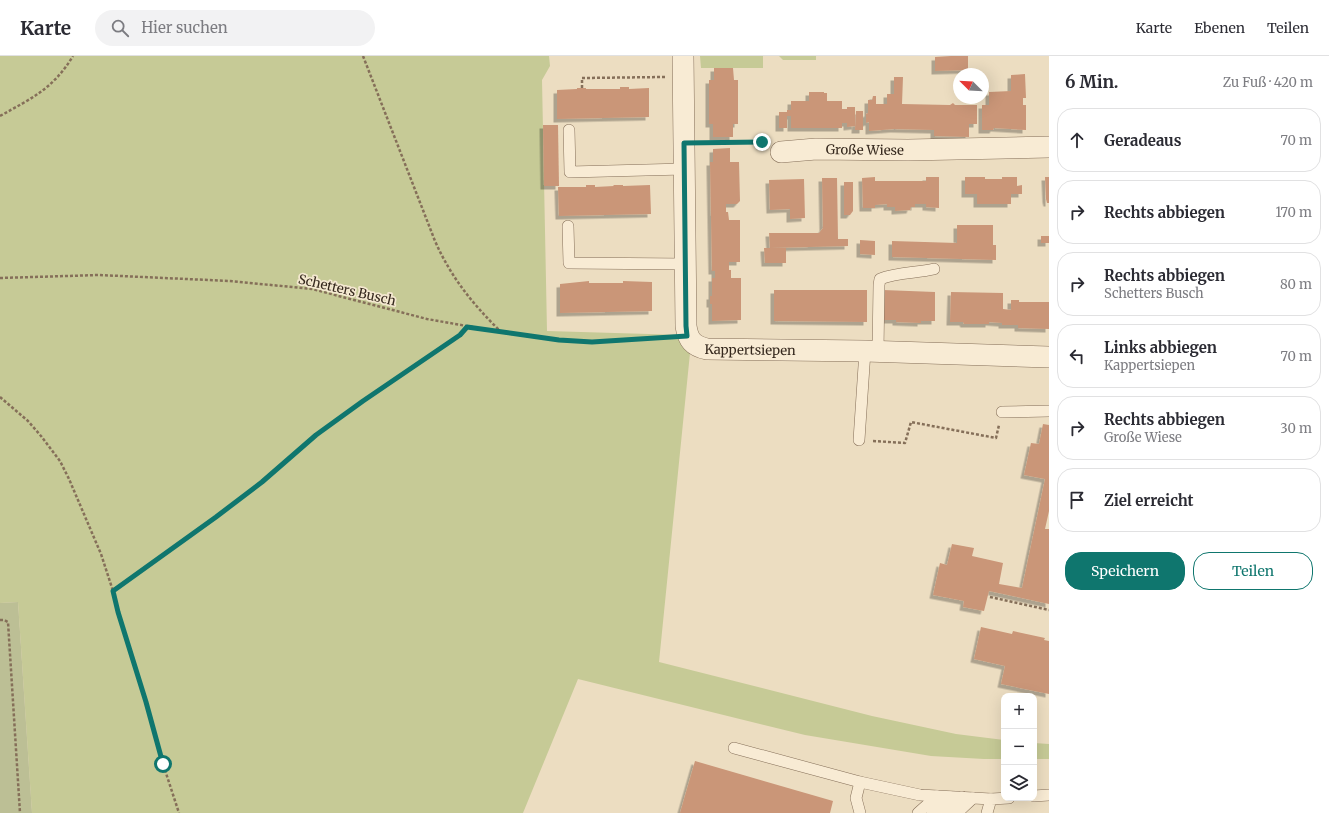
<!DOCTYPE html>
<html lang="de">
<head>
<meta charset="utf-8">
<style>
  body { margin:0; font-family:Merriweather,serif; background:#f2f2f3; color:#2b2b33 }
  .controls { position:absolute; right:12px; bottom:12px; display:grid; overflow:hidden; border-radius:8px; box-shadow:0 4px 16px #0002 }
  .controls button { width:36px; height:36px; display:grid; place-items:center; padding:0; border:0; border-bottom:1px solid #e1e1e2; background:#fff; color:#2b2b33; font:20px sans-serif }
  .compass { position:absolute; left:953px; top:12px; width:36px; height:36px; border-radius:50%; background:#fff; box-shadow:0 4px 16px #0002; rotate:294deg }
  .stop { position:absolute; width:12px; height:12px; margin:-9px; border:3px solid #0f766e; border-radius:50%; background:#fff }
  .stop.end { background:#0f766e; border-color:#fff; box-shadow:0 1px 4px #0008 }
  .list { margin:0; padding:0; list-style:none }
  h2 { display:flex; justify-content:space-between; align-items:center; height:52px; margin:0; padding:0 16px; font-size:17px }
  h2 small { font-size:13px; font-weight:400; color:#7c7c81 }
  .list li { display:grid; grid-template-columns:26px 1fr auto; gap:12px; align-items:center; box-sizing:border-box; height:64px; margin:0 8px 8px; padding:0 8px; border:1px solid #e1e1e2; border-radius:16px }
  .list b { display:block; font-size:15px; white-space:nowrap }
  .list p { margin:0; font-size:13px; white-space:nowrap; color:#7c7c81 }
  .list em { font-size:13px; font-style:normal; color:#7c7c81 }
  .actions { display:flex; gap:8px; padding:12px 16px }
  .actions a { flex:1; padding:9px 0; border:1px solid #0f766e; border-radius:16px; text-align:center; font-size:14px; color:#0f766e }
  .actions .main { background:#0f766e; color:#fff }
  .icon { flex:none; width:22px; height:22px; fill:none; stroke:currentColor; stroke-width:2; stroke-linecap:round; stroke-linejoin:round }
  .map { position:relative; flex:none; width:1049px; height:757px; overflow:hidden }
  header { display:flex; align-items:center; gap:24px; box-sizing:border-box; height:56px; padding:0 20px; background:#fff; border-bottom:1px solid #e1e1e2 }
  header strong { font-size:19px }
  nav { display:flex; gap:22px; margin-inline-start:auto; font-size:14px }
  .search { width:280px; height:36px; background:#f2f2f3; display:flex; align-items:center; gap:10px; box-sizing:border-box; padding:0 14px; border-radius:22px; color:#7c7c81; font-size:15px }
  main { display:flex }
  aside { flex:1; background:#fff }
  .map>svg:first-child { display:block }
  .green { fill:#c6ca96 }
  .cemetery { fill:#bcbf95 }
  .building { fill:#ca9678; filter:url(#shadow) }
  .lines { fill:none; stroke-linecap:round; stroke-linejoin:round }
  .lane-casing { stroke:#856f59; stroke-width:12 }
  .street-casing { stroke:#856f59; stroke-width:22 }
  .path { stroke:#856f59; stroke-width:2.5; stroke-dasharray:3 2; stroke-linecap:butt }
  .lane { stroke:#f8ebd4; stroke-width:11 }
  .street { stroke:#f8ebd4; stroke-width:21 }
  .route { stroke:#0f766e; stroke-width:5 }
  .labels { text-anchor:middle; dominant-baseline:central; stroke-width:3.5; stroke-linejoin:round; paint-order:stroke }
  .street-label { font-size:13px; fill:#35281d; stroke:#f4e8d0 }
</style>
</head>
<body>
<header>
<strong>Karte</strong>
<div class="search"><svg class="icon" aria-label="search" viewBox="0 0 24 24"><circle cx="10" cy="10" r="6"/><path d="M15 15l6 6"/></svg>Hier suchen</div>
<nav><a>Karte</a><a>Ebenen</a><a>Teilen</a></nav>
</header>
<main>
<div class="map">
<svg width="1049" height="757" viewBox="0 0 1049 757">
  <defs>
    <filter id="shadow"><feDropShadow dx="-3.5" dy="3.5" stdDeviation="0" flood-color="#0004"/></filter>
  </defs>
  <rect width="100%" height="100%" fill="#ecddc1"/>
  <!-- green -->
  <g class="green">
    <polygon points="0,0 549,0 550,10 542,24 547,275 683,279 691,287 659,606 872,660 956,678 1004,684 1004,703 984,703 931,700 805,679 578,623 523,757 32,757 18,546 0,547"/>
    <polygon points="700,0 763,0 763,12 701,12"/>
    <polygon points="779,0 816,0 816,4 783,4"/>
    <polygon points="1034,687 1049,688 1049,703 1034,703"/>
  </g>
  <!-- cemetery -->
  <polygon class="cemetery" points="18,546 32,757 0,757 0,547"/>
  <!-- building -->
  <g class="building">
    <polygon points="951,0 968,0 968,14 935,15 935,1"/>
    <polygon points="714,12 733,12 734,24 738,24 738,68 733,68 733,81 713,81 713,68 709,68 709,24 714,24"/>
    <polygon points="1025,18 1026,42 1023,42 1023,49 1026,49 1026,74 994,72 993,74 982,74 982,49 989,49 989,36 1011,35 1011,19"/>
    <polygon points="894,21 903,21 902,48 950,49 953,47 955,49 977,49 977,68 969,68 969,81 934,80 934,74 894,73 869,75 869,66 866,67 866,58 868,57 868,44 872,44 873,40 876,40 876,48 887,48 887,38 894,38"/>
    <polygon points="620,31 629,31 629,33 649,32 649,61 557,63 557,34 577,33 577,32 586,32 586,33 620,33"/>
    <polygon points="809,36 824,36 824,37 827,37 827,45 842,45 842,53 847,53 847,51 855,51 855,70 847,71 847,67 842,67 842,72 791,72 791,60 787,60 787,54 791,54 791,45 809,45"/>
    <polygon points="856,55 863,55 863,74 855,74"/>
    <rect x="779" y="56" width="8" height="16"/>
    <polygon points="543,69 558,69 559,130 544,130"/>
    <polygon points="730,92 730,106 739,106 740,145 737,148 726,148 726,156 728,156 729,164 740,164 740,206 729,206 729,214 731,214 731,222 741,222 741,264 712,265 712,248 710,248 710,240 712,240 712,222 715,222 715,215 712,215 710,106 713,106 713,93"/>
    <polygon points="875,121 875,125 926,125 926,121 939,121 939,152 926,151 926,148 915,148 915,151 911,151 910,154 895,155 895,151 887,151 887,148 875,149 875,152 863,152 862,122"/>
    <polygon points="965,121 985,121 985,123 1002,123 1002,121 1017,121 1017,130 1022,129 1022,138 1011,138 1011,148 977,148 977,138 965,138"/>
    <polygon points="1045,121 1049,121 1049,147 1047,147 1046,143"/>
    <polygon points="822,122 837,122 838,183 848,183 848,190 770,192 769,177 819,177 823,172"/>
    <polygon points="804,123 805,162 790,163 790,153 770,154 769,124"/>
    <polygon points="844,126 853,126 853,155 850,159 844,159"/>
    <polygon points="586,129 595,129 595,131 614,130 613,129 623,129 623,130 650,129 651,158 559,160 558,131 586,131"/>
    <polygon points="957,169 993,169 993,189 996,189 996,204 892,201 892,185 957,187"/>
    <rect x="1041" y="180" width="8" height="7"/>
    <polygon points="860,184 875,185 875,199 860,198"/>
    <polygon points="764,192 786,192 786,207 765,207"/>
    <polygon points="589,225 589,227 623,227 623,225 652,226 652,255 560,257 560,228"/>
    <polygon points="774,234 867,234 867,266 774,265"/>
    <polygon points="883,234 935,236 935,265 921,265 921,267 896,266 896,264 882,264"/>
    <polygon points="951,236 1003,237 1003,253 1011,254 1011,244 1019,244 1019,246 1049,246 1049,273 1018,272 1018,269 1002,269 1002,267 989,266 989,268 964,268 963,266 950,266"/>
    <polygon points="1043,368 1049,369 1049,455 1045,473 1049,473 1049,548 989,535 984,555 963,551 964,545 933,539 940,507 947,509 952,488 974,492 972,500 1003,507 999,528 1022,532 1045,423 1024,419 1031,387 1039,388"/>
    <polygon points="981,571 1012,578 1013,575 1045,582 1044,584 1049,585 1049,638 1001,628 1005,610 974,603"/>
    <polygon points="695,705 833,745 830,757 680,757"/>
  </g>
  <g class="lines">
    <defs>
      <g id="lane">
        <polyline points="569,74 570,116 684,113"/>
        <polyline points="568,170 569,207 685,208"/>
        <path d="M878,295L879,229L880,223C897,216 917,217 934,213"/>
        <polyline points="1002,356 1049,355"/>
        <polyline points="859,384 865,295"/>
        <polyline points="734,692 860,726 920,739 991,743"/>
        <polyline points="860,726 856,742 860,757"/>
        <polyline points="1034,740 1049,739"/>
        <polyline points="918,757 937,740"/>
        <polyline points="932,757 950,741"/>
        <polyline points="944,757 962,741"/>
        <polyline points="957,757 973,742"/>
        <polyline points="987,757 991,743 1009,742"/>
      </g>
      <g id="street">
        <path id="s1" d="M683,0L686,270C688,284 693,290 707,293L865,295L1049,301"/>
        <path id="s2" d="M781,96L816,93L908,94L1049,91"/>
      </g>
    </defs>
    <!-- lane casing -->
    <use href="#lane" class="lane-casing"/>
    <!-- street casing -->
    <use href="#street" class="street-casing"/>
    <!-- path -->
    <g class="path">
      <path d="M363,0L435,185C451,221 471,246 499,274"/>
      <polyline points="582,32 582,22 665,21"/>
      <path d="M0,60C32,42 53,33 73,0"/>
      <polyline points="702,87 762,86 765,87"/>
      <polyline points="0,222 99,219 230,225 312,233 427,263 512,278 559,284 592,286 669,281"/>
      <polyline points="0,341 28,365 41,380 60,405 69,423 101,498 113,535 118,556 146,646 163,708 179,757"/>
      <polyline points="873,385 905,387 911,366 996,382 999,369"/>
      <polyline points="113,535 216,461 262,425 316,379 363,345 460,279 467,271"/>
      <polyline points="990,541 1049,554"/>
      <polyline points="0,564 4,564 8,566 20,757"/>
    </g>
    <!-- lane -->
    <use href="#lane" class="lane"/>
    <!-- street -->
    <use href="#street" class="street"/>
  </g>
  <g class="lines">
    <!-- route -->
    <polyline class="route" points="163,708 146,646 118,556 113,535 216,461 262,426 316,379 363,345 460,279 467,271 559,284 592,286 687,280 686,270 684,87 762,86"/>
  </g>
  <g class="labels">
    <!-- street labels -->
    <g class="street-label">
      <text stroke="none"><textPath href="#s2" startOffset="84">Große Wiese</textPath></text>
      <text transform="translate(347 234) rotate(13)">Schetters Busch</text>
      <text stroke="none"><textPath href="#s1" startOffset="347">Kappertsiepen</textPath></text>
    </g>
  </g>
</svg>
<div class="controls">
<button>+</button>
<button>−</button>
<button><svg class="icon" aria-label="layers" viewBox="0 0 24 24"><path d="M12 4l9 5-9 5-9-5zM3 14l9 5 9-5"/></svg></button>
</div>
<svg class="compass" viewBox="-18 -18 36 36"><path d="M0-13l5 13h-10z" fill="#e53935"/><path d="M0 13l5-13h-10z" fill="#7c7c81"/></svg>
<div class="stop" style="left:163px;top:708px"></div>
<div class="stop end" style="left:762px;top:86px"></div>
</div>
<aside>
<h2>6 Min.<small>Zu Fuß · 420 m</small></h2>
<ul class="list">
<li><svg class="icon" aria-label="ahead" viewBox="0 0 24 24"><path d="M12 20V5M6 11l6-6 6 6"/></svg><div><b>Geradeaus</b></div><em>70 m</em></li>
<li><svg class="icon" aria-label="right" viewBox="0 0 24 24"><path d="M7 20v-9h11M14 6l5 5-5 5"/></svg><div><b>Rechts abbiegen</b></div><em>170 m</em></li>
<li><svg class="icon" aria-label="right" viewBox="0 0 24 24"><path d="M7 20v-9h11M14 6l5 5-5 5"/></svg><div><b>Rechts abbiegen</b><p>Schetters Busch</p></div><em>80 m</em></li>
<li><svg class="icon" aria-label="left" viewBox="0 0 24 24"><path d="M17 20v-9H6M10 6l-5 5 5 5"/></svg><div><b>Links abbiegen</b><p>Kappertsiepen</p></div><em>70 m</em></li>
<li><svg class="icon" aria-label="right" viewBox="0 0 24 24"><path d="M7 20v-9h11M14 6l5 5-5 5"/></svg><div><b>Rechts abbiegen</b><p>Große Wiese</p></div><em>30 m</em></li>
<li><svg class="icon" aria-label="arrive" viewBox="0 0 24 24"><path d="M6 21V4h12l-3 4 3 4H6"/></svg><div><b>Ziel erreicht</b></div></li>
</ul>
<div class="actions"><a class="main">Speichern</a><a>Teilen</a></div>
</aside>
</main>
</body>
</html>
